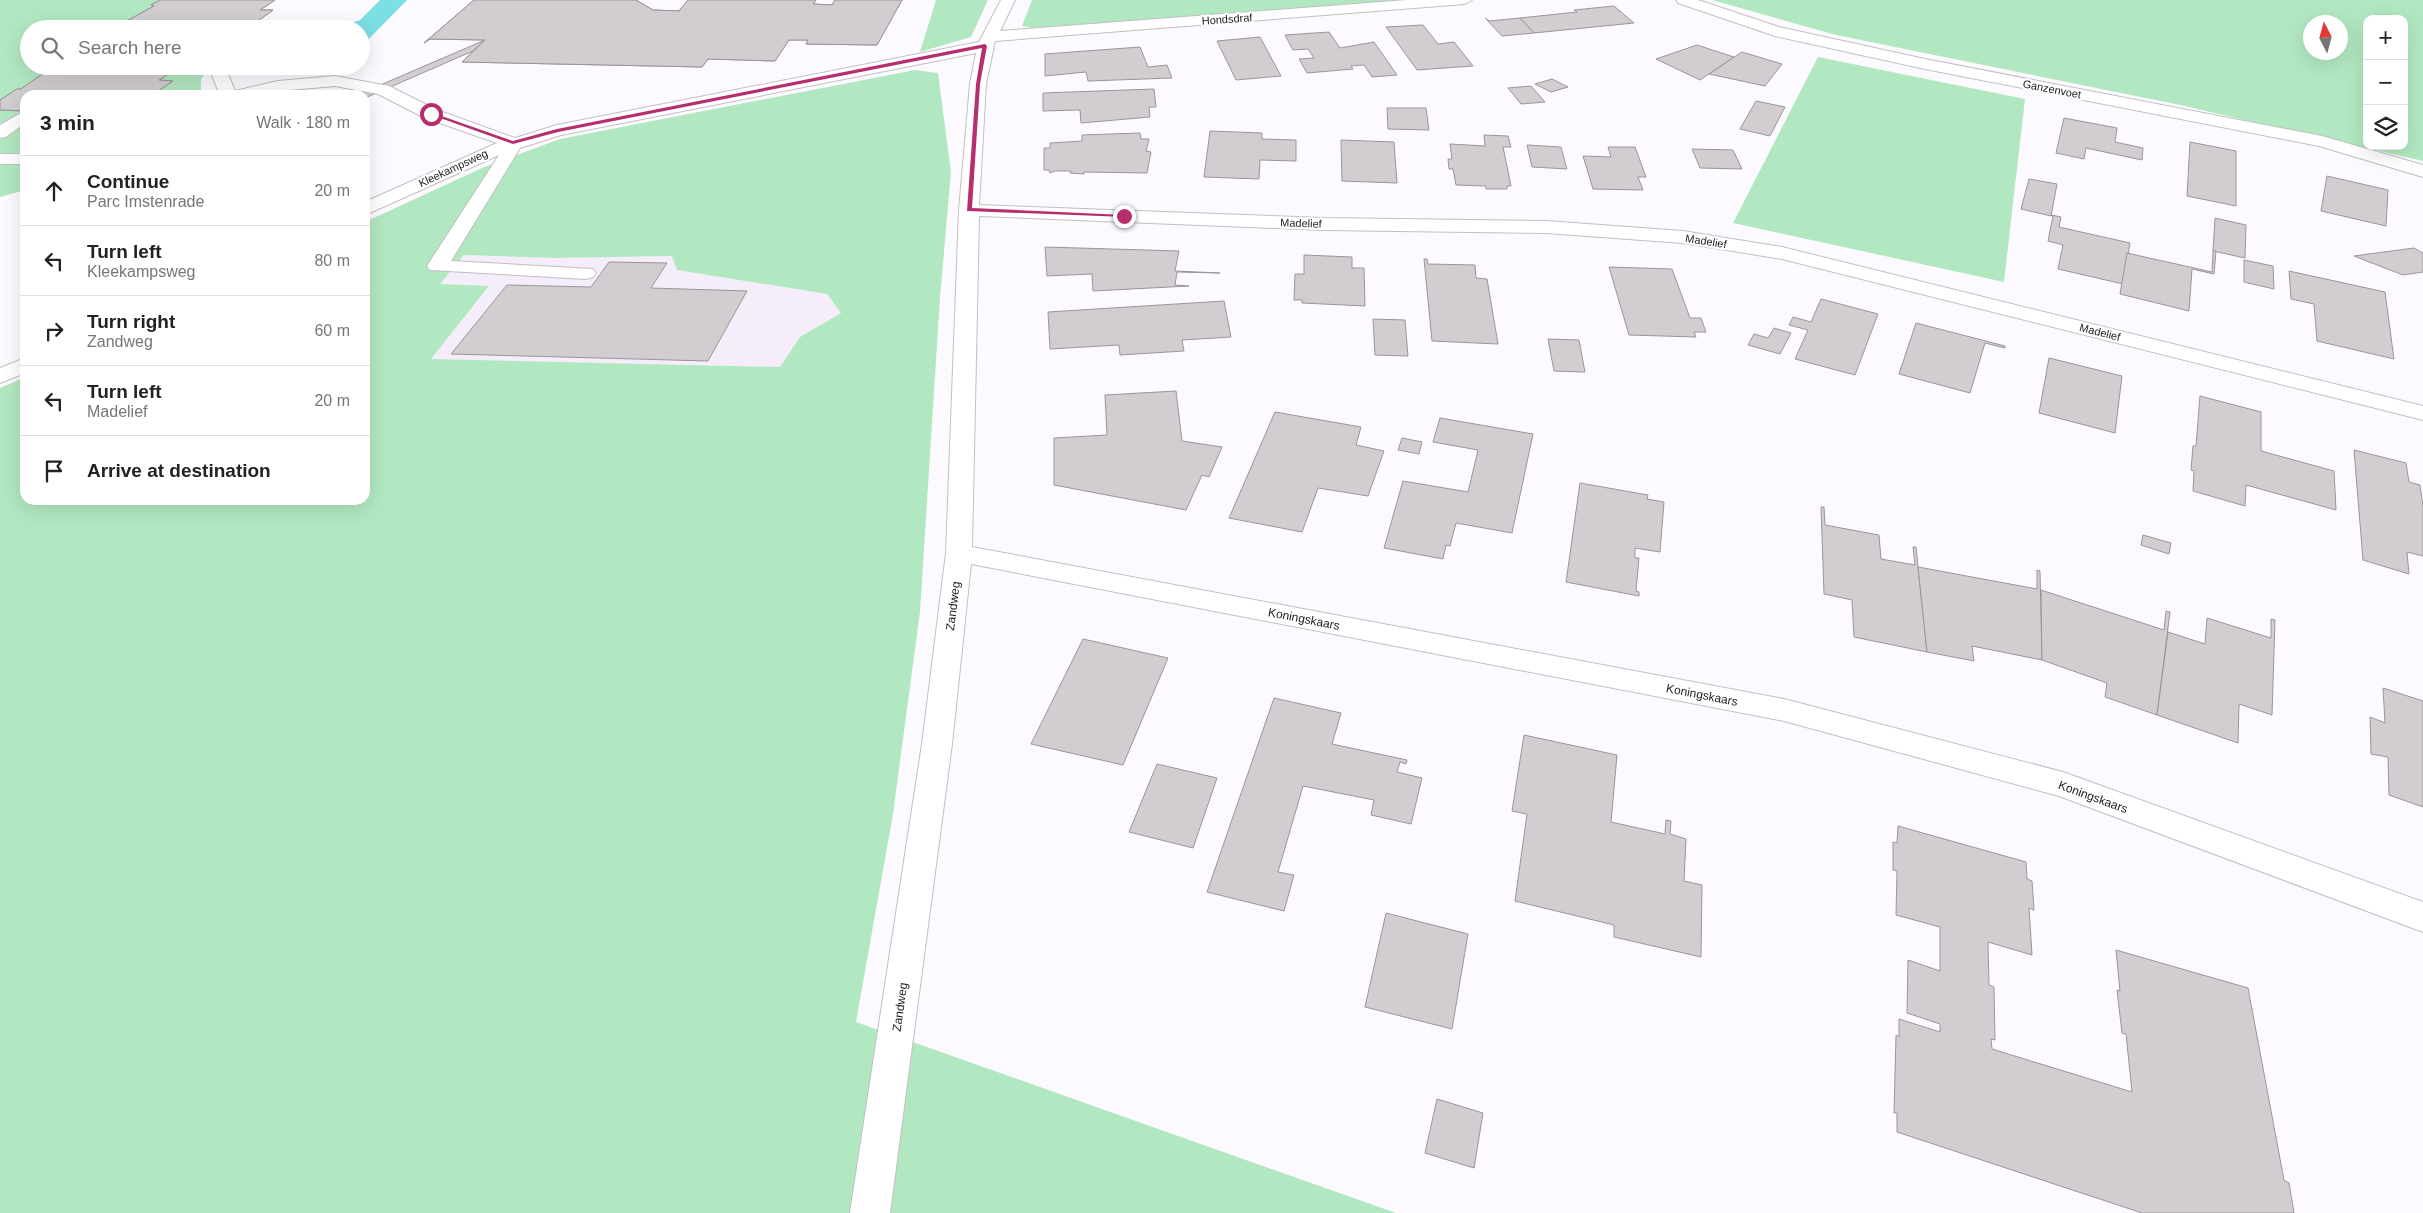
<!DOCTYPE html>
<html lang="en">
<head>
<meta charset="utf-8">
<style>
  body { margin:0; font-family:Arial,sans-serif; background:#f6f6f6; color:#222 }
  .controls { position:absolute; right:15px; top:15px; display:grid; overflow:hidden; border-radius:10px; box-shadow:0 5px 20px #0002 }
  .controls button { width:45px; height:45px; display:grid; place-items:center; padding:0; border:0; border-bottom:1px solid #e0e0e0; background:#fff; color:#222; font:25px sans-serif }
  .compass { position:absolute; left:2303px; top:15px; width:45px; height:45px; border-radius:50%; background:#fff; box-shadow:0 5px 20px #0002; rotate:354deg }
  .stop { position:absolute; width:15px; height:15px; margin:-11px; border:4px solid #b62e6e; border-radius:50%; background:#fff }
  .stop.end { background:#b62e6e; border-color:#fff; box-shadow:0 1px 5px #0008 }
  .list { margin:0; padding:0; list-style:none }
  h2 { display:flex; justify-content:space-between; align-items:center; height:65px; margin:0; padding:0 20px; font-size:21px }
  h2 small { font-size:16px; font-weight:400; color:#767676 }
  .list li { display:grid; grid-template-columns:32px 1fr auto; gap:15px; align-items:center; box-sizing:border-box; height:70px; padding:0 20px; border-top:1px solid #e0e0e0 }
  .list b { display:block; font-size:19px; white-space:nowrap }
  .list p { margin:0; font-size:16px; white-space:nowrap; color:#767676 }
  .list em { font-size:16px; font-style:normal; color:#767676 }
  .icon { flex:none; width:28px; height:28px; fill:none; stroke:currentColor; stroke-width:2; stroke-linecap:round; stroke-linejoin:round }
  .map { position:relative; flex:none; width:2423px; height:1213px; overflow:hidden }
  .search { position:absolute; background:#fff; box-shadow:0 5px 20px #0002; left:20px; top:20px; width:350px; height:55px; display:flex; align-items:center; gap:12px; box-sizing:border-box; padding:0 18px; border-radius:28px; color:#767676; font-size:19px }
  .panel { position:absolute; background:#fff; box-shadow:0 5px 20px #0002; left:20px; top:90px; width:350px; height:415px; border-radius:15px }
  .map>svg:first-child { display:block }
  .built { fill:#f5edf9 }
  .green { fill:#b2e8c1; fill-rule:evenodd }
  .water { fill:#7cdfe2 }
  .building { fill:#d2cdd1; stroke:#9a9598 }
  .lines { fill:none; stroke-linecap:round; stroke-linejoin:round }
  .minor-casing { stroke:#c2bec3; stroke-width:2 }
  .minor { fill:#fff; fill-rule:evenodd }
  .route { fill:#b62e6e }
  .labels { text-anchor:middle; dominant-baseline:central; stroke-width:4.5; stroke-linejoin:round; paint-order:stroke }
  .far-street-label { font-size:11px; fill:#1d1c1e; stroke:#fff }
  .street-label { font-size:12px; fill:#1d1c1e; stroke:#fff }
</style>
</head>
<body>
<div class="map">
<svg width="2423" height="1213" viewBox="0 0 2423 1213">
  <rect width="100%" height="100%" fill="#fdfaff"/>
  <!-- built -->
  <polygon class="built" points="464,255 556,258 673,256 677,270 827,294 841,313 800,337 780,367 431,359 489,287 439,284"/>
  <!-- green -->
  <g class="green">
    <polygon points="0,0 266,0 243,29 29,29 29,66 211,66 201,79 201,95 25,95 25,190 0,197"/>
    <polygon points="936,0 988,0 971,37 920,52"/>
    <polygon points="1032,0 1414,0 1060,28 1033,28 1022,26"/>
    <path d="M1712,0H2423V161L2180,105L1836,35ZM2367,19H2404V146H2367ZM2310,22H2340V52H2310Z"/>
    <polygon points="1818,57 2025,99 2004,282 1733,223"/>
    <path d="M915,70L938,73L951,172L940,298L920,612L893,814L856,1022L1396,1213H0V388L25,377V500H365V222L482,168L560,139ZM464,255L556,258L672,256L677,270L827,294L841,313L800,337L780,367L431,359L489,286L440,284Z"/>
  </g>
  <!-- water -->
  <polygon class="water" points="380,0 407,0 361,47 361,29 334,29 360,20"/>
  <!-- building -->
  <g class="building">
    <polygon points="160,0 275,0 260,10 273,10 247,29 116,27 154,6 151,5"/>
    <polygon points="160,0 275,0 260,10 273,10 247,29 116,27 154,6 151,5"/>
    <polygon points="474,0 636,0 653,10 679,11 688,0 816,0 813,4 832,5 835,0 902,0 877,45 806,44 808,40 789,40 775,61 708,59 702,67 462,62 485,40 430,39 424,43"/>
    <polygon points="474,0 636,0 653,10 679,11 688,0 816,0 813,4 832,5 835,0 902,0 877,45 806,44 808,40 789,40 775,61 708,59 702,67 462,62 485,40 430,39 424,43"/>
    <polygon points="1614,6 1634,23 1534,33 1520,18 1577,12 1574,10"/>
    <polygon points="1485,18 1489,21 1520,18 1534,33 1502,36"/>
    <polygon points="1423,25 1438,44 1454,42 1473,66 1417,70 1386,27"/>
    <polygon points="1329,32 1340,48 1374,42 1397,75 1372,77 1364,65 1351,66 1353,69 1307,73 1299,59 1314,58 1308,49 1293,50 1285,35"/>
    <polygon points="1260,37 1281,76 1236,80 1217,41"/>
    <polygon points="485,40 473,51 365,98 365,95 357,95"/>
    <polygon points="1697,45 1734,57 1700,80 1656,59"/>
    <polygon points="1140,47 1148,67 1167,65 1172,78 1088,81 1086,72 1045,76 1045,54"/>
    <polygon points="1742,52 1782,64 1765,86 1709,74"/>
    <polygon points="54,66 180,66 159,80 173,81 152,95 25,95 25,111 0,110 0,100 17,89 21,89"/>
    <polygon points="54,66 180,66 159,80 173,81 152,95 25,95 25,111 0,110 0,100 17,89 21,89"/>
    <polygon points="1552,79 1568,87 1551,92 1535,84"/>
    <polygon points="1531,86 1545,102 1521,104 1508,88"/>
    <polygon points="1154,89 1156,107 1149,107 1150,117 1081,123 1080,110 1043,111 1043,93"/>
    <polygon points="1756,101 1785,107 1770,136 1740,129"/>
    <polygon points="1387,108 1426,108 1429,130 1388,129"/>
    <polygon points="2064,118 2117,128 2115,142 2143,148 2142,160 2086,148 2084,159 2056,153"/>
    <polygon points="1210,131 1262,133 1262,139 1296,140 1296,161 1260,160 1259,179 1204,177"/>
    <polygon points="1140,133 1141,139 1149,139 1146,151 1151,152 1147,173 1084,172 1084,174 1070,173 1071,171 1055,171 1050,173 1049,170 1044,170 1044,148 1050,148 1050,143 1082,141 1082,135"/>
    <polygon points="1484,135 1508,136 1511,147 1503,147 1511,186 1507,186 1507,189 1486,189 1486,186 1456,185 1453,169 1449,169 1448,159 1452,159 1450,144 1485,146"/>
    <polygon points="1341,140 1394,142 1397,183 1342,181"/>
    <polygon points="2190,142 2236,151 2236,206 2187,196"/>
    <polygon points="1527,145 1561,147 1567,169 1532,167"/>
    <polygon points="1608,147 1635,147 1646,177 1638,177 1643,190 1593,189 1583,156 1611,157"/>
    <polygon points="1692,149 1733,150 1742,169 1700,168"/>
    <polygon points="2327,176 2388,190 2386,226 2321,211"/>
    <polygon points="2029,179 2057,184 2051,216 2021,209"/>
    <polygon points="2051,215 2061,217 2059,227 2130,243 2123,284 2058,269 2063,245 2048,241 2053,216"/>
    <polygon points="2215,218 2246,225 2245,258 2213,251"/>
    <polygon points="1045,247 1179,251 1175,271 1220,273 1177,272 1175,285 1189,286 1093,291 1092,274 1047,276"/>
    <polygon points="2414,248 2423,253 2423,272 2403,275 2354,256"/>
    <polygon points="2213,251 2216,251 2214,274 2192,269 2189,311 2120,294 2127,253 2212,272"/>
    <polygon points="1304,255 1352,257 1352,268 1364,268 1365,306 1302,303 1302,300 1294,300 1295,274 1304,274"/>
    <polygon points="1424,259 1427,259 1428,264 1475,265 1476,278 1487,279 1498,344 1432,341"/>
    <polygon points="2244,260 2273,266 2274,289 2244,282"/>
    <polygon points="609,262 667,263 651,288 747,291 708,361 451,354 507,285 591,287"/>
    <polygon points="1609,267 1672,269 1690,318 1701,318 1706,332 1694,332 1696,337 1629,335"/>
    <polygon points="2289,271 2385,292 2394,359 2317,341 2314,304 2291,299"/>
    <polygon points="1821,299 1878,314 1855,375 1795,359 1808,330 1789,325 1793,317 1811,322"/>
    <polygon points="1224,301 1231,337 1182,340 1184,351 1120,355 1119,345 1050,349 1048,312"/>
    <polygon points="1373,319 1405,320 1408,356 1375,355"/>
    <polygon points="1916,323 2005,346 2005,348 1985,343 1970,393 1899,374"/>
    <polygon points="1774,328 1791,333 1780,354 1748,345 1754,334 1768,338"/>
    <polygon points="1548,339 1579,340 1585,372 1554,371"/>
    <polygon points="2049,358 2122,376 2115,433 2039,413"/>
    <polygon points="1176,391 1182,441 1222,447 1209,477 1202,475 1186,510 1054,485 1054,438 1107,435 1105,395"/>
    <polygon points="2200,396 2261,412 2261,451 2334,471 2336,510 2246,485 2245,506 2193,491 2194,471 2191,470 2193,446 2196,446"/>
    <polygon points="1275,412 1361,427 1356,445 1384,451 1368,496 1318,488 1302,532 1229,518"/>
    <polygon points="1440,418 1533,434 1512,533 1456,523 1450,546 1446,545 1443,559 1384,548 1403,481 1468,492 1478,450 1433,442"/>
    <polygon points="1402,438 1422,442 1419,454 1398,450"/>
    <polygon points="2354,450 2406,463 2409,482 2420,485 2423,507 2423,556 2407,552 2409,574 2363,560"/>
    <polygon points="1580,483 1648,495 1647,499 1664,502 1660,552 1635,548 1635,558 1639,558 1636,591 1639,592 1639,596 1566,582"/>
    <polygon points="1821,507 1824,507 1825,525 1879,535 1881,559 1915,565 1913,547 1916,547 1927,652 1854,637 1852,600 1824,594"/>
    <polygon points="2143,535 2171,543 2169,554 2141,545"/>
    <polygon points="1918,567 2037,589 2037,570 2040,571 2042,660 1972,646 1974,661 1927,652"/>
    <polygon points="2041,590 2164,630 2166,611 2170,612 2157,715 2105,697 2107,683 2042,660"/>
    <polygon points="2207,618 2271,638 2271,619 2275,620 2272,715 2239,704 2238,743 2157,715 2168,632 2205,644"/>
    <polygon points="1083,639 1168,658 1123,765 1031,744"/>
    <polygon points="2383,688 2423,701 2423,807 2389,795 2388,757 2371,754 2370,717 2385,723"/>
    <polygon points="1274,698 1341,713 1332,744 1407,760 1406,764 1400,762 1397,772 1422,778 1411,824 1371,815 1374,800 1303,786 1278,872 1294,875 1284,911 1207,892"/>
    <polygon points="1524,735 1617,755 1611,822 1665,834 1666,820 1671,821 1670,834 1686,839 1684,881 1702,885 1701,957 1614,937 1614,925 1515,901 1527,814 1512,811"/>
    <polygon points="1157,764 1217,778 1193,848 1129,832"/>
    <polygon points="1898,826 2026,862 2027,879 2032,881 2034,910 2029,908 2032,955 1988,942 1989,985 1994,987 1995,1040 1991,1039 1992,1049 2132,1092 2126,1034 2122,1033 2117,990 2120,991 2116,950 2248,988 2284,1180 2289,1183 2294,1213 2142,1213 1897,1132 1897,1113 1894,1113 1896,1035 1899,1037 1899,1019 1940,1032 1940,1024 1907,1013 1908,960 1940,971 1940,927 1896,915 1897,871 1893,870 1893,842 1897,843"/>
    <polygon points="1386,913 1468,934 1452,1029 1365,1007"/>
    <polygon points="1437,1099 1483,1113 1474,1168 1425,1153"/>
  </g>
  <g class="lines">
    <defs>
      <g id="minor">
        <polygon points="1001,0 1015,0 1000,31 1407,0 1472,0 1465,4 995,41 986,84 979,205 1324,218 1546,221 1683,231 1782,247 2423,406 2423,420 1782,259 1683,243 1546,233 1324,230 979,216 972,547 1784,699 2063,772 2423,902 2423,932 2059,796 1784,721 971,564 952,744 890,1213 850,1213 922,744 946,553 959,210 970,84 976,53 561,135 520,148 451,261 593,269 596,273 593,277 586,279 430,270 427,266 499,155 365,215 365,202 497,143 425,118 378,94 335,86 278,91 260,95 220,95 211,73 217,66 235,66 228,74 235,91 278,81 335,76 389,86 437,110 515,138 557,125 979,42"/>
        <polygon points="1676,0 1698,0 1779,27 1925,59 2322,136 2423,165 2423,177 2319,146 1925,69 1775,36 1678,3"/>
        <polygon points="21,113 25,114 25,123 6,137 0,138 0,125"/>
        <rect x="0" y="154" width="25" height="10"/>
        <polygon points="25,358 25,373 0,383 0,368"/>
      </g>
    </defs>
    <!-- minor casing -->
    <use href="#minor" class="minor-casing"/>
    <!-- minor -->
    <use href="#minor" class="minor"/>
  </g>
  <!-- route -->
  <polygon class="route" points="985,44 987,46 980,84 972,208 1124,215 1126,217 967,211 976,84 982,48 558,132 513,144 429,114 433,113 513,141 557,129"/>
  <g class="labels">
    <!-- far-street labels -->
    <g class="far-street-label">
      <text transform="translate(1227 19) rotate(-4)">Hondsdraf</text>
      <text transform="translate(2052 89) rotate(11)">Ganzenvoet</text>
      <text transform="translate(453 168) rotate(-25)">Kleekampsweg</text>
      <text transform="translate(1301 223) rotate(2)">Madelief</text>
      <text transform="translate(1706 241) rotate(9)">Madelief</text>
      <text transform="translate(2100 332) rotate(14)">Madelief</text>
    </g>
    <!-- street labels -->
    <g class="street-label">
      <text transform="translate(953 606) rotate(-83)">Zandweg</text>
      <text transform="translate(1304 619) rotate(11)">Koningskaars</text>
      <text transform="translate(1702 695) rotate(11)">Koningskaars</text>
      <text transform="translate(2093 797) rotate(20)">Koningskaars</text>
      <text transform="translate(900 1007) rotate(-82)">Zandweg</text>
    </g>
  </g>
</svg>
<div class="controls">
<button>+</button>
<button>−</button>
<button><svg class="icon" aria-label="layers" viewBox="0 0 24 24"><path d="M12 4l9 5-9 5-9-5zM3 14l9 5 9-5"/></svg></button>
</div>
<svg class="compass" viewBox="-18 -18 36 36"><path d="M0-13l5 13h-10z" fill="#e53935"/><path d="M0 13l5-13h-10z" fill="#767676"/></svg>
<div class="stop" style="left:431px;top:114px"></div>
<div class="stop end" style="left:1124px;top:216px"></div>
<div class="search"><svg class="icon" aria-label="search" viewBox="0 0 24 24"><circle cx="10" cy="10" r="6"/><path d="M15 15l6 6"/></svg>Search here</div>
<section class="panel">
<h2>3 min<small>Walk · 180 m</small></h2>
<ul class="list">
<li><svg class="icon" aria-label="ahead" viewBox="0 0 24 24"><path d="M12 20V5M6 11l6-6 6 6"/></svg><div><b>Continue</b><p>Parc Imstenrade</p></div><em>20 m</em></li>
<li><svg class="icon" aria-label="left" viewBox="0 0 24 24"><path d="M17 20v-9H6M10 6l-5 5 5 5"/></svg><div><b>Turn left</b><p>Kleekampsweg</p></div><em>80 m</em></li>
<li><svg class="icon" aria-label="right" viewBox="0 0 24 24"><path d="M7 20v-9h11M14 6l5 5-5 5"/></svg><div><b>Turn right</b><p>Zandweg</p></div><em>60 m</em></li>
<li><svg class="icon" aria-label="left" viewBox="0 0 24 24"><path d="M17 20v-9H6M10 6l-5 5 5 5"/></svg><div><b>Turn left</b><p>Madelief</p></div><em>20 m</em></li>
<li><svg class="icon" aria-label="arrive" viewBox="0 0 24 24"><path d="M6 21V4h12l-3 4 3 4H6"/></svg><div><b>Arrive at destination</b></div></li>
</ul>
</section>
</div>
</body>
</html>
